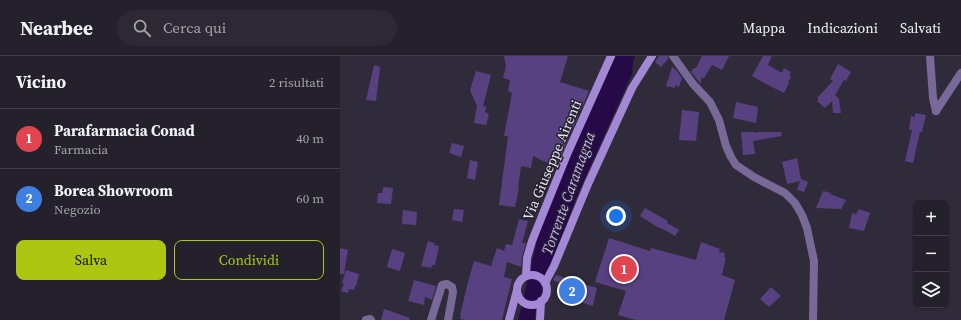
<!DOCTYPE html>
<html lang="it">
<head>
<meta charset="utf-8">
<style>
  body { margin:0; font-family:"Source Serif 4",serif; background:#2c2834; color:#f1f3f6 }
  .controls { position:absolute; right:12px; bottom:12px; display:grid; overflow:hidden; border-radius:8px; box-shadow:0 1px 3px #0004 }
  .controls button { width:36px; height:36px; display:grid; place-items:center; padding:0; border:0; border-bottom:1px solid #413e48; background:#24202c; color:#f1f3f6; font:20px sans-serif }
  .you { position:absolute; left:276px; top:160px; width:14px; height:14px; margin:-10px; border:3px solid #fff; border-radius:50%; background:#1a73e8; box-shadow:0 0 0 6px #1a73e833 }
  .badge { display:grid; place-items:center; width:26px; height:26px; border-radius:50%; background:#acc611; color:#fff; font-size:13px; font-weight:700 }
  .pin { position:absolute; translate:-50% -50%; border:2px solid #fff; box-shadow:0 1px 4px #0006 }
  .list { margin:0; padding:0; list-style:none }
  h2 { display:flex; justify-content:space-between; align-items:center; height:52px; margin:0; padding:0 16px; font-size:17px }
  h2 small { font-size:13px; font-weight:400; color:#a3a3a9 }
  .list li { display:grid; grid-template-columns:26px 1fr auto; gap:12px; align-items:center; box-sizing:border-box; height:60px; padding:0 16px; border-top:1px solid #413e48 }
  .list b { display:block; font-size:15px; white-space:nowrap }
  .list p { margin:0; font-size:13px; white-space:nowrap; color:#a3a3a9 }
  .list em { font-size:13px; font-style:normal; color:#a3a3a9 }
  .actions { display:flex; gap:8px; padding:12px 16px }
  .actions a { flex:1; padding:9px 0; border:1px solid #acc611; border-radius:8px; text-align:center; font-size:14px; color:#acc611 }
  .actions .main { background:#acc611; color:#111 }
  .icon { flex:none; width:22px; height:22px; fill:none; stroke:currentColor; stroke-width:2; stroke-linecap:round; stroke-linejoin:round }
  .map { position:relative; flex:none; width:621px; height:264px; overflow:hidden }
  header { display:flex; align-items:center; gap:24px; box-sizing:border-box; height:56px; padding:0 20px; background:#24202c; border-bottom:1px solid #413e48 }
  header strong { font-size:19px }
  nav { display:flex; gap:22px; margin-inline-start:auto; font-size:14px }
  .search { width:280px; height:36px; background:#2c2834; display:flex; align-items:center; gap:10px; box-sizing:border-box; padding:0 14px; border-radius:22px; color:#a3a3a9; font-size:15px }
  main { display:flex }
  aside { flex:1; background:#24202c }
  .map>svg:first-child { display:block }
  .water { fill:#260a47 }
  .building { fill:#584181 }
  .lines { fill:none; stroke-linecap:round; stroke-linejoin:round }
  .street { stroke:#786999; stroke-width:8 }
  .secondary { stroke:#a389d5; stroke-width:8 }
  .labels { text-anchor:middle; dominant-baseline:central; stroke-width:3; stroke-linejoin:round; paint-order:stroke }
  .street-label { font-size:14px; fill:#e6e3ed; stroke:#262130 }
  .water-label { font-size:15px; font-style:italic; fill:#cbb2ff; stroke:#262130 }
</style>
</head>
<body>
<header>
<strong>Nearbee</strong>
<div class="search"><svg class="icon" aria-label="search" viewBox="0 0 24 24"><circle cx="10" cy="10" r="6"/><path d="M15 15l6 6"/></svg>Cerca qui</div>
<nav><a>Mappa</a><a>Indicazioni</a><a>Salvati</a></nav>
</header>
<main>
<aside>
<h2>Vicino<small>2 risultati</small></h2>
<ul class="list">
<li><span class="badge" style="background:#e0444e">1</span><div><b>Parafarmacia Conad</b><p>Farmacia</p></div><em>40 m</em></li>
<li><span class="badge" style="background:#3f7fe0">2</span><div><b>Borea Showroom</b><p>Negozio</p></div><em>60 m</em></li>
</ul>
<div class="actions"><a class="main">Salva</a><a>Condividi</a></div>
</aside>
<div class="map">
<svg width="621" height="264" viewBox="0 0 621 264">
  <rect width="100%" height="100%" fill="#302b3a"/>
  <!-- water -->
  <polygon class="water" points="276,0 295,0 293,6 292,18 237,140 215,199 209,211 195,259 195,264 178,264 199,177 217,129"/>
  <!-- building -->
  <g class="building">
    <polygon points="164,0 228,0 220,26 249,35 241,54 239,54 237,63 216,111 193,100 191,112 181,110 178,132 179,133 175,151 159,149 168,80 164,80 172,37 168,35 170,24 163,22 166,10"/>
    <polygon points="319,0 328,0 328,3 321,11 315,6"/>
    <polygon points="362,0 389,0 382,14 372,9 364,22 361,22 361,28 351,16 354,12 356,12"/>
    <polygon points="423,0 432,0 428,9 442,17 444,12 451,16 449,20 451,21 448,26 449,27 444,37 426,28 412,20"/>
    <polygon points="498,8 511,16 506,25 504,24 495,39 499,43 501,57 493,57 492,45 485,52 477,45 479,43 477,42 493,25 490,23"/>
    <polygon points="34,9 40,11 36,45 26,44"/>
    <polygon points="332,11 336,14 342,22 339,31 335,29 335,32 326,30"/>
    <polygon points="136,15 151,19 143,50 146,51 145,56 149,58 146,69 134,67 137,50 130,34"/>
    <polygon points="396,46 418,51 416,67 393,62"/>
    <polygon points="342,54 359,56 356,85 339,84"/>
    <polygon points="575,57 586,59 582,76 580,76 573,107 565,105 572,74 569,74 571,60 575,61"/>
    <polygon points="401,76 414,76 414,77 418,76 441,76 442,80 413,85 415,98 403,99"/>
    <polygon points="112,87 124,90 121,101 109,97"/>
    <polygon points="457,102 461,123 468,126 464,136 457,134 460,125 447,128 442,106"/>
    <polygon points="130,104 138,106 135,124 127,122"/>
    <polygon points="43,131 53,132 51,148 37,147 38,137 42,137"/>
    <polygon points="483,135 491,137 490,138 506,144 501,153 476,152"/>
    <polygon points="305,152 328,165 327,167 339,174 335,180 323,173 319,172 300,160"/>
    <polygon points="114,153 124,154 122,166 112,164"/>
    <polygon points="519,153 530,157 524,175 509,172 512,157 516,158"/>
    <polygon points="63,154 77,156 76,169 62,168"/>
    <polygon points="179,163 188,165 182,187 186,187 182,201 181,211 167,206 164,221 172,223 162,264 125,264 120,263 121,259 120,259 129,222 134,205 151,210 157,192 164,195 166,188 172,189"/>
    <polygon points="269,182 310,195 311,192 356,204 361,186 380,193 379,196 385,197 384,201 386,201 382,219 395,224 384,264 296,264 278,259 286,235 255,226"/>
    <polygon points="88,185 94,187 94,189 99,190 95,209 92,209 91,212 81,210"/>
    <polygon points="0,192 8,194 4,218 0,218"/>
    <polygon points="52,193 65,197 60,215 47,211"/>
    <polygon points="6,214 19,218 16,230 15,230 14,234 9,233 8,237 1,235 4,228 2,227"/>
    <polygon points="216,219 257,232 253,250 219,240 223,229 213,224"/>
    <polygon points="74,224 96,230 92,244 85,241 84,249 68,245"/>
    <polygon points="431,231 441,240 429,251 420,243"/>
    <polygon points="44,253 70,262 69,264 41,264"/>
  </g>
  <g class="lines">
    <!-- street -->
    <g class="street">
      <polyline points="333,0 353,28 370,46 379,64 386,90 391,101 396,109 414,121 445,137 455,147 462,159 467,172 474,205 473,264"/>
      <polyline points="590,0 593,42 596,55"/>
      <polyline points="596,55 621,17"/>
      <polyline points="26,264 30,263 31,264"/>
      <polyline points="91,264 102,229 107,228 112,231 113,236 108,264"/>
    </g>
    <!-- secondary -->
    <g class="secondary">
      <circle cx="192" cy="234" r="15"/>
      <polyline points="186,220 187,202 192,185 202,160 228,96 271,0"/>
      <polyline points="205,227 214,210 248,128 292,32 312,0"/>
      <polyline points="169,264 177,234"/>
      <polyline points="200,264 201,245"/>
    </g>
  </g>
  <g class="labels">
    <!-- street labels -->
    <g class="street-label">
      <text transform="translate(212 104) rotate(-67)">Via Giuseppe Airenti</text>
    </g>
    <!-- water labels -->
    <g class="water-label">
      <text transform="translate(228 137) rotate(-70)">Torrente Caramagna</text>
    </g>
  </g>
</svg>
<div class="controls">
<button>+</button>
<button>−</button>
<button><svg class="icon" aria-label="layers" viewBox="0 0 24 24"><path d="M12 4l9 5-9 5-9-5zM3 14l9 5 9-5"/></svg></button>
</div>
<div class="you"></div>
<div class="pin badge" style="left:284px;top:213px;background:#e0444e">1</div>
<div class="pin badge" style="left:232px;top:235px;background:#3f7fe0">2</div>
</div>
</main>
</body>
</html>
